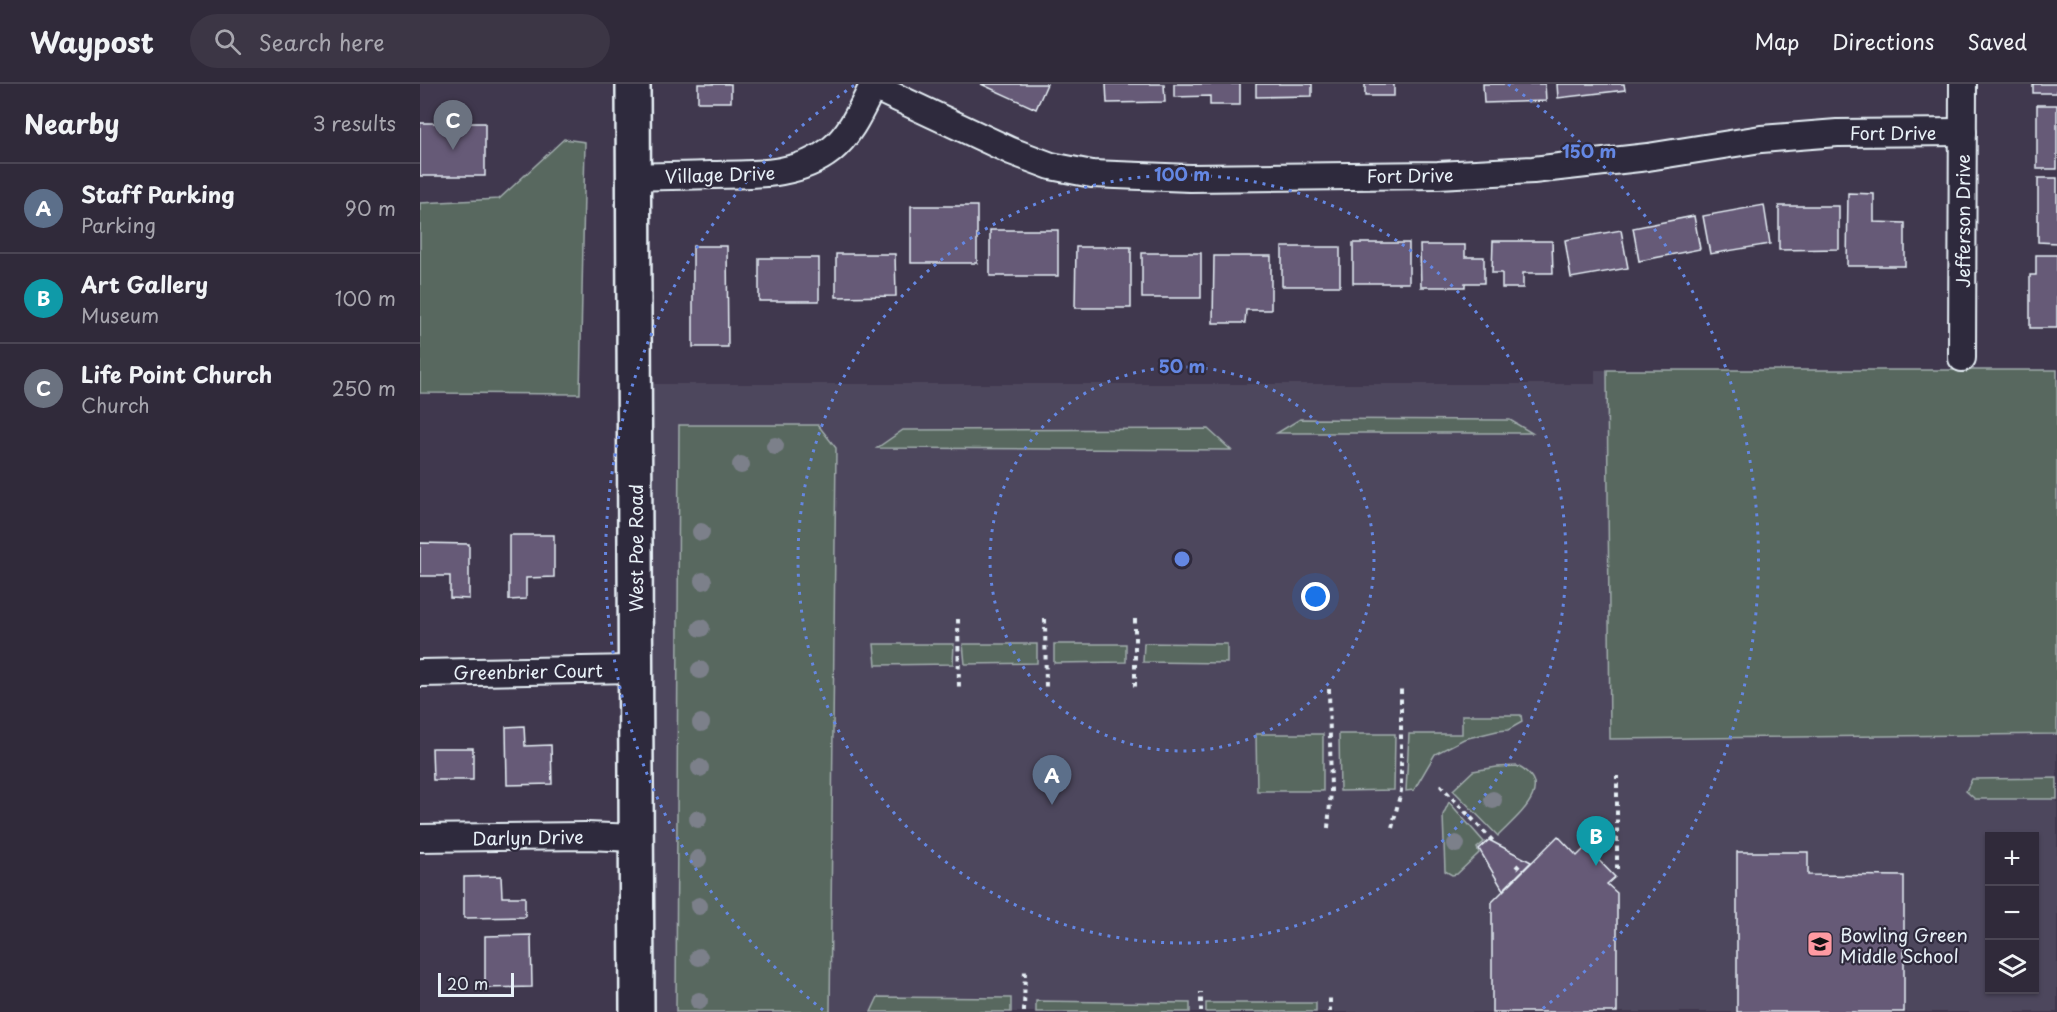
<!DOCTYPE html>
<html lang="en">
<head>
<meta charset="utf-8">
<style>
  body { margin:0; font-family:"Playpen Sans",sans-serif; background:#3c3645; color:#f1f3f6 }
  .controls { position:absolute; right:18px; bottom:18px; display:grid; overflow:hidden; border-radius:0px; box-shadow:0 2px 4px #0004 }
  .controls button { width:54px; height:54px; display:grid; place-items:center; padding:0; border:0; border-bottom:2px solid #4b4654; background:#302a3a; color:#f1f3f6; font:30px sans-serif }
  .scale { position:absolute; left:18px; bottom:15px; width:76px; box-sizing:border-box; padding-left:6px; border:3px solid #e8f1f8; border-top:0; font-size:16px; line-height:21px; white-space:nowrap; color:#e8f1f8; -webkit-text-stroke:4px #2f2a3d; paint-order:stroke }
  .you { position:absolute; left:896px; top:513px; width:21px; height:21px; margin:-15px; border:4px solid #fff; border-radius:50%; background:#1a73e8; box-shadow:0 0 0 9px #1a73e833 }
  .badge { display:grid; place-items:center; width:39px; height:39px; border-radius:50%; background:#ff9aa2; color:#fff; font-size:20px; font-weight:700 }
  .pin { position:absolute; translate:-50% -50px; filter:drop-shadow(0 2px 3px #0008) }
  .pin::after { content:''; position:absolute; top:32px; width:21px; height:18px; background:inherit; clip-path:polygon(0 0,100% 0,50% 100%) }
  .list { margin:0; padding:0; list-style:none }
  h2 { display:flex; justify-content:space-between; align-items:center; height:78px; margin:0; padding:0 24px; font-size:26px }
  h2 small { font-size:20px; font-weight:400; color:#a8a7af }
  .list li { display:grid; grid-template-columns:39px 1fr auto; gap:18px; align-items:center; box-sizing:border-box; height:90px; padding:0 24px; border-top:2px solid #4b4654 }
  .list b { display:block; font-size:22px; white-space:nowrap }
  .list p { margin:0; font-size:20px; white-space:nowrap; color:#a8a7af }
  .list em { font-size:20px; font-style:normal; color:#a8a7af }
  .icon { flex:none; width:33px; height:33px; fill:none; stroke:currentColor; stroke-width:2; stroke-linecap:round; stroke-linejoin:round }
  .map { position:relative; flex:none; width:1637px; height:928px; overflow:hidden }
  header { display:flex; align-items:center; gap:36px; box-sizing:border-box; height:84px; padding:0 30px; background:#302a3a; border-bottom:2px solid #4b4654 }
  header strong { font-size:28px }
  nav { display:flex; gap:33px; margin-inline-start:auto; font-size:21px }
  .search { width:420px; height:54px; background:#3c3645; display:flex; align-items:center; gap:15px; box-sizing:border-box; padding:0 21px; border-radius:33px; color:#a8a7af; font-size:22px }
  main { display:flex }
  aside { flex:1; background:#302a3a }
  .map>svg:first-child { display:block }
  .built { fill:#4e465d; fill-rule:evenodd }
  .green { fill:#58685f; stroke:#a0acac; stroke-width:1.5 }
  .building { fill:#665a77; stroke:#e8f1f8; stroke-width:1.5 }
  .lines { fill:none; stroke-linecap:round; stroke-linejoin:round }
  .minor-casing { stroke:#e8f1f8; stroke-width:30 }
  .secondary-casing { stroke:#e8f1f8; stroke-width:38 }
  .path { stroke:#e8f1f8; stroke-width:4; stroke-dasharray:4.5 4.5; stroke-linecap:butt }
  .minor { stroke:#2f2a3d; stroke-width:26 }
  .secondary { stroke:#2f2a3d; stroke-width:33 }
  .tree { fill:#7c808a }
  .ring { fill:none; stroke:#6487e3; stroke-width:3; stroke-dasharray:3 6 }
  .labels { text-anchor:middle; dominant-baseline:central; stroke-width:4.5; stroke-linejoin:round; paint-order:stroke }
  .street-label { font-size:18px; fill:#e8f1f8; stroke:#2f2a3d }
  .poi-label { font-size:18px; fill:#e8f1f8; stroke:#2f2a3d; text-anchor:start }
  .centre { fill:#6487e3; stroke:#2f2a3d; stroke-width:3 }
  .ring-label { font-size:18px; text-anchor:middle; font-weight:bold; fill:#6487e3; stroke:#2f2a3d; stroke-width:4.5; stroke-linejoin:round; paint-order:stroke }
</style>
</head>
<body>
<header>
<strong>Waypost</strong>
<div class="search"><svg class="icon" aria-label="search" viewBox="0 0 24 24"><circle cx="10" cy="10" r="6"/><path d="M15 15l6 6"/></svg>Search here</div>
<nav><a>Map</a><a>Directions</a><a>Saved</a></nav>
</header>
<main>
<aside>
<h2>Nearby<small>3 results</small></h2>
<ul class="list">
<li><span class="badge" style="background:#5c6f8a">A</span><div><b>Staff Parking</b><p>Parking</p></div><em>90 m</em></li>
<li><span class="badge" style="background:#0f9aa8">B</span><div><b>Art Gallery</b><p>Museum</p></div><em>100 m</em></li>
<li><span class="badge" style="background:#6b7280">C</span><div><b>Life Point Church</b><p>Church</p></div><em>250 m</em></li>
</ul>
</aside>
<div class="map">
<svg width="1637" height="928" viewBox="0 0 1637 928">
  <rect width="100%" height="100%" fill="#40384e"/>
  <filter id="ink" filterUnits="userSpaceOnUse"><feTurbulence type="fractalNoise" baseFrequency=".0167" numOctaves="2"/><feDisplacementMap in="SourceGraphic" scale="12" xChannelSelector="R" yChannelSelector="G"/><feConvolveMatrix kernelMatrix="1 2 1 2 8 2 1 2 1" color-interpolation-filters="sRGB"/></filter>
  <g filter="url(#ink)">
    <!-- built -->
    <path class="built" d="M1175,286H1637V928H217L214,320L231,300H1175ZM1570,752H1614V906H1570Z"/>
    <!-- green -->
    <g class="green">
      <polygon points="144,55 165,58 160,310 0,309 0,119 79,115"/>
      <polygon points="1187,286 1637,286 1637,650 1190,655"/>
      <polygon points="880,335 1090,336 1112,349 857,349"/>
      <polygon points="259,341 398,341 416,364 410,928 256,928"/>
      <polygon points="788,345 811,366 457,364 483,346"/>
      <polygon points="724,559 807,560 807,579 723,578"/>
      <polygon points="454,560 534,560 533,580 456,581"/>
      <polygon points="543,560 617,560 617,579 545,580"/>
      <polygon points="634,560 706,560 706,578 634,579"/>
      <polygon points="1042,631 1101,631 1102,638 1088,646 1077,647 1044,655 1015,670 994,706 986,707 989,650 1042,650"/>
      <polygon points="836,650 903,650 903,707 837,707"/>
      <polygon points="919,650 975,650 974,706 920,707"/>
      <path d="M1097,682C1138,702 1096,733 1078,752L1033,706L1053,687L1077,683Z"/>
      <polygon points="1637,694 1637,715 1555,715 1546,707 1552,695"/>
      <polygon points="1029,718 1064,758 1057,764 1059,769 1037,790 1032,791 1025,787 1023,731"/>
      <polygon points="458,913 591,914 591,928 451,928"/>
      <polygon points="616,917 770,919 770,928 616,928"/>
      <rect x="786" y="919" width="110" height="9"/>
    </g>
    <!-- building -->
    <g class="building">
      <rect x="278" y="0" width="33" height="18"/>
      <polygon points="561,0 627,0 616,25"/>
      <polygon points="686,0 744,0 745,18 687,19"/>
      <polygon points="754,0 820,0 820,21 790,21 790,12 754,13"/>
      <polygon points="836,0 892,0 892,12 836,13"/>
      <rect x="945" y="0" width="29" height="12"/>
      <polygon points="1063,0 1125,0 1126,17 1064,19"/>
      <polygon points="1137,0 1204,0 1205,6 1138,14"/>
      <rect x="1613" y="0" width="24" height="9"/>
      <rect x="1617" y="21" width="20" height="64"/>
      <rect x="0" y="39" width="65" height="53"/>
      <polygon points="1618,94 1637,94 1637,159 1618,158"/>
      <polygon points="1428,109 1454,110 1454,138 1485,139 1485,182 1427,182"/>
      <polygon points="1344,121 1350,160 1290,170 1283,132"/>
      <rect x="491" y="122" width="66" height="57"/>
      <polygon points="1359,122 1419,122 1419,165 1359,166"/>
      <polygon points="1274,132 1280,165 1219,177 1213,144"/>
      <rect x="570" y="146" width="68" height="46"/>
      <polygon points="1201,146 1208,184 1151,194 1145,156"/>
      <polygon points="1073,157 1132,157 1133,189 1103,189 1103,204 1082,204 1082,189 1072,189"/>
      <rect x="933" y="159" width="56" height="40"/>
      <polygon points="1000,161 1045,161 1045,173 1064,173 1064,199 1045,199 1045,203 1001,203"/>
      <polygon points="273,162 307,162 308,263 273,263"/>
      <polygon points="656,163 711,163 711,224 655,224"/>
      <rect x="862" y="163" width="58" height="39"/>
      <rect x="722" y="169" width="59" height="45"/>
      <polygon points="416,170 475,170 476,212 416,213"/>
      <polygon points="1616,171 1637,171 1637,244 1610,244 1610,191 1616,191"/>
      <polygon points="794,172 851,172 851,226 826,226 825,239 793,239"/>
      <rect x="339" y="174" width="60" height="43"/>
      <polygon points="89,451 134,451 134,493 106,494 106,515 89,516"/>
      <polygon points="0,459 49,460 49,515 30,514 30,492 0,492"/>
      <polygon points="104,642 105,662 131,661 132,700 87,701 86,643"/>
      <polygon points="12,664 53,664 53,696 13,696"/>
      <polygon points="1138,752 1157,772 1166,763 1195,793 1187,800 1197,809 1197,928 1072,928 1072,818"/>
      <polygon points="1069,756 1111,778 1083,806 1059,765"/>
      <polygon points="1317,768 1388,768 1388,791 1484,792 1484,928 1317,928"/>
      <polygon points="81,792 82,813 105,813 105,833 44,834 44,793"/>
      <polygon points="111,851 112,903 65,904 65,852"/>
    </g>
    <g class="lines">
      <defs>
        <g id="minor">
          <polyline points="452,2 591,67 631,82 672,90 770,94 1018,91 1113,86 1228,73 1341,55 1417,49 1543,48"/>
          <path d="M212,93C238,92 265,92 291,91C332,90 377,93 411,66C432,49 442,23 454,0"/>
          <polyline points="1542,274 1543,0"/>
          <polyline points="0,589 215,585"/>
          <polyline points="0,754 166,752 216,754"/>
        </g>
        <polyline id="secondary" points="213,0 217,928"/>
      </defs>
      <!-- minor casing -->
      <use href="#minor" class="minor-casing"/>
      <!-- secondary casing -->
      <use href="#secondary" class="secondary-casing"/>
      <!-- path -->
      <g class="path">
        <polyline points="538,535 539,605"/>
        <polyline points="625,535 626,605"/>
        <polyline points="715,535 715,605"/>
        <polyline points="1020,701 1073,757"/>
        <polyline points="908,744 911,707 909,605"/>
        <polyline points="972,744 981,707 981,604"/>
        <polyline points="1096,781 1102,787"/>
        <polyline points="1197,785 1197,692"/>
        <polyline points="604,928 605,884"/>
        <polyline points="781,928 781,908"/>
        <polyline points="910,928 910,911"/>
      </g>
      <!-- minor -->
      <use href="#minor" class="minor"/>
      <!-- secondary -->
      <use href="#secondary" class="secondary"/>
    </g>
    <!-- trees -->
    <g class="tree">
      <circle cx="355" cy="362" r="9"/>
      <circle cx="321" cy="381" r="9"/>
      <circle cx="281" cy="448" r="9"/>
      <circle cx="283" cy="497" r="9"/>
      <circle cx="281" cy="544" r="9"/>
      <circle cx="280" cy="586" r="9"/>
      <circle cx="281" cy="639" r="9"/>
      <circle cx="280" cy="684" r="9"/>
      <circle cx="1073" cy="716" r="9"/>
      <circle cx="278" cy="735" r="9"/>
      <circle cx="1036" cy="760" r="9"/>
      <circle cx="278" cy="775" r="9"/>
      <circle cx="279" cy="822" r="9"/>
      <circle cx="279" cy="873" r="9"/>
      <circle cx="279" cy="917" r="9"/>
    </g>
  </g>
  <!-- distance rings -->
  <g class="ring">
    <circle cx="762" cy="475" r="192"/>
    <circle cx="762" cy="475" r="384"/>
    <path d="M403 926A576 576 0 0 1 436 0M1088 0A576 576 0 0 1 1121 926"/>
  </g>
  <!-- icons -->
  <defs>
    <symbol id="school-square" viewBox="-11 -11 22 22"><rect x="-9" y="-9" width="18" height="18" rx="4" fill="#ff9aa2" stroke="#2f2a3d"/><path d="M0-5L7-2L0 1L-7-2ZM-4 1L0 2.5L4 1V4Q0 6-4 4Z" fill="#111"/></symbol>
  </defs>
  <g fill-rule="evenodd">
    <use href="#school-square" x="1385" y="845" width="30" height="30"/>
  </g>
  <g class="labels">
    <!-- street labels -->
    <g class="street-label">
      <text x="1473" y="48">Fort Drive</text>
      <text transform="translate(300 90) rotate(-2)">Village Drive</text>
      <text transform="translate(990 91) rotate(-1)">Fort Drive</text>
      <text transform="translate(1542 137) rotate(-90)">Jefferson Drive</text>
      <text transform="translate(215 464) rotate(-90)">West Poe Road</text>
      <text transform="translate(108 587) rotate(-1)">Greenbrier Court</text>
      <text transform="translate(108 753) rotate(-1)">Darlyn Drive</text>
    </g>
    <!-- poi labels -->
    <g class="poi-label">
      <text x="1420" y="850">Bowling Green<tspan x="1420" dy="21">Middle School</tspan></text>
    </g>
  </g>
  <circle cx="762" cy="475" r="9" class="centre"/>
  <g class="ring-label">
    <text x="1169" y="74">150 m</text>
    <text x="762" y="97">100 m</text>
    <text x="762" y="289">50 m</text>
  </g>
</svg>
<div class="controls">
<button>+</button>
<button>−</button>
<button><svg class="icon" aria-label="layers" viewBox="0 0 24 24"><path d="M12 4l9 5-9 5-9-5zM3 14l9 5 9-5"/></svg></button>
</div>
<div class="scale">20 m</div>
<div class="you"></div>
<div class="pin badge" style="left:632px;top:721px;background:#5c6f8a">A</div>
<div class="pin badge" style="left:1176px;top:782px;background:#0f9aa8">B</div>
<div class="pin badge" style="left:33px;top:66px;background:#6b7280">C</div>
</div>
</main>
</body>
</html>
